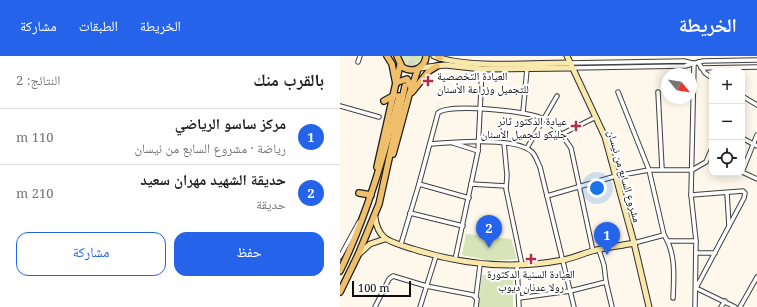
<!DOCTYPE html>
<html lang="ar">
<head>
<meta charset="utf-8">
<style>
  body { margin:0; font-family:"Noto Serif","Noto Naskh Arabic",serif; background:#f2f2f2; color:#202124; direction:rtl }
  .controls { position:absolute; right:12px; top:12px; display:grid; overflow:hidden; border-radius:8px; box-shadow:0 2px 10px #0003 }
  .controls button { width:36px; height:36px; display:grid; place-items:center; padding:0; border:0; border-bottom:1px solid #e0e0e0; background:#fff; color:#202124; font:20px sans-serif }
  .compass { position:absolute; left:321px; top:12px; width:36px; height:36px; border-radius:50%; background:#fff; box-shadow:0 2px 10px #0003; rotate:120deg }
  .scale { position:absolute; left:12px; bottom:10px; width:59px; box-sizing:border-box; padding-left:4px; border:2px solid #0c0c0c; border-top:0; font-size:11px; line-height:14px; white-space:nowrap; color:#0c0c0c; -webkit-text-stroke:3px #fff; paint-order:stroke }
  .you { position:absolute; left:257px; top:132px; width:14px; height:14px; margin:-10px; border:3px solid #fff; border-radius:50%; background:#1a73e8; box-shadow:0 0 0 6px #1a73e833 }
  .badge { display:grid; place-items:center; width:26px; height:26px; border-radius:50%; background:#2563eb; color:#fff; font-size:13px; font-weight:700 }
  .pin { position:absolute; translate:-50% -33px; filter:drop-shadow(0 1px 2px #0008) }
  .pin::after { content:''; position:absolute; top:21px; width:14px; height:12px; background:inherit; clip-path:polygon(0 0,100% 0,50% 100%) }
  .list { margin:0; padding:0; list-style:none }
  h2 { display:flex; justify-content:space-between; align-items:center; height:52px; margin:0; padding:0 16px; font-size:17px }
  h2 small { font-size:13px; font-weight:400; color:#757577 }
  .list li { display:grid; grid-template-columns:26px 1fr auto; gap:12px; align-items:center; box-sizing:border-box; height:56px; padding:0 16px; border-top:1px solid #e0e0e0 }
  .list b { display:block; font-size:15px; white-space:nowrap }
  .list p { margin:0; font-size:13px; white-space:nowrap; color:#757577 }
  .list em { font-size:13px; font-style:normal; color:#757577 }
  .actions { display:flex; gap:8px; padding:12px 16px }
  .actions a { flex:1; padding:9px 0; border:1px solid #2563eb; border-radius:12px; text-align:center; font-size:14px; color:#2563eb }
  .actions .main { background:#2563eb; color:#fff }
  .icon { flex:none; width:22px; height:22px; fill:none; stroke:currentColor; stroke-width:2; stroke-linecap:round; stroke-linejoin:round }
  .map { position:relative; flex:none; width:417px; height:251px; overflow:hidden; direction:ltr }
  header { display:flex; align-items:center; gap:24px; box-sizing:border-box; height:56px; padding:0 20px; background:#2563eb; color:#fff }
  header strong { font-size:19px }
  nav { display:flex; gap:22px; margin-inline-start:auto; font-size:14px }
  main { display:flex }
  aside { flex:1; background:#fff }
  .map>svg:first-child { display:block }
  .green { fill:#d5e5b9 }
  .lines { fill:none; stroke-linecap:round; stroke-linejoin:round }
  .primary-tunnel { stroke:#dad5ca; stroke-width:5.5; stroke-dasharray:5.5 3; stroke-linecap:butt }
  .street-casing { stroke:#3f3f3f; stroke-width:5.5 }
  .secondary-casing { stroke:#2e2e2e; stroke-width:7 }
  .primary-casing { stroke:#1d1d1d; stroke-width:8 }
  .street { stroke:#fff; stroke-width:3.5 }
  .secondary { stroke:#f9e8ac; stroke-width:5 }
  .primary { stroke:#efbf6b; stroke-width:5.5 }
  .poi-dot { fill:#b22e44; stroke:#fff; stroke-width:1.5 }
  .labels { text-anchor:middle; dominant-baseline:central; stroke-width:4; stroke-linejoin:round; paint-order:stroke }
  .poi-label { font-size:11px; fill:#0c0c0c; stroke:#fff; text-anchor:start }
  .street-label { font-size:11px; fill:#0c0c0c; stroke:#fff }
</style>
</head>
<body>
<header>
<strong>الخريطة</strong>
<nav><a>الخريطة</a><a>الطبقات</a><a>مشاركة</a></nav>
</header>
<main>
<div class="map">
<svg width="417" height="251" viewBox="0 0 417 251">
  <rect width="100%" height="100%" fill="#fef8ec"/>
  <!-- green -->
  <g class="green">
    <polygon points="62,0 81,0 80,6 76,10 70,11 63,7"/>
    <polygon points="126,178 171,183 177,203 152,205 122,199"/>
    <polygon points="142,219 173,221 173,251 138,251"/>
  </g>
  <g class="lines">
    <!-- primary-tunnel -->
    <polyline class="primary-tunnel" points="66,26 73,0"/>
    <defs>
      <g id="street">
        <polyline points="18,6 20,0"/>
        <polyline points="358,6 365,17 372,22"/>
        <polyline points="229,7 344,5 352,7"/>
        <polyline points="354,7 351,139 356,185 355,251"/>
        <polyline points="231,12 345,10 363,5 417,4"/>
        <polyline points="361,12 417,11"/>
        <path d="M278,36L309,114L324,179C336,197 334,221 333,242"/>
        <polyline points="318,36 322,113"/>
        <polyline points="402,40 417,49"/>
        <polyline points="0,50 39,61"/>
        <polyline points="183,56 187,13"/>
        <polyline points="222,78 256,61"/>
        <polyline points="402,82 417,90"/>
        <polyline points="113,87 138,95"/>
        <polyline points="164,87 167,119 166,133 182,209"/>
        <path d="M90,88C112,86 178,80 193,97C196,101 198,107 200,111L234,251"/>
        <polyline points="187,92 217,40"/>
        <polyline points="402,116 417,79"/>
        <polyline points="402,116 417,123"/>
        <polyline points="79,128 129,142"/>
        <polyline points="131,128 166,130"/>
        <polyline points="387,137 389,170"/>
        <polyline points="351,139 403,135 405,137 404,142 356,232 395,251"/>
        <polyline points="207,140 276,120 309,114 352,114 366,106 372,92"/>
        <polyline points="70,157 123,170"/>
        <polyline points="328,185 356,185"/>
        <polyline points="294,187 324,179"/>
        <path d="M61,188L79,128L98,57C108,47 190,55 204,63C216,70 224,81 231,92L253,195"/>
        <polyline points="259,194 264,209 266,226"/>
        <polyline points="356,197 375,197"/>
        <polyline points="0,201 19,166"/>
        <polyline points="115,204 138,95 142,13"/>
        <polyline points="177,209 179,251"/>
        <polyline points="136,241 140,209"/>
        <polyline points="179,242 230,235 266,226 272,251"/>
        <polyline points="35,251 49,223 53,220 86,230 133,239 137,243 136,251"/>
        <polyline points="80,251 96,200"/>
        <polyline points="381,251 385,245"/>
        <polyline points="400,251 417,221"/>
      </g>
      <g id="secondary">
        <path d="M94,0C127,13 193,7 229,7"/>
        <polyline points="227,0 265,81 294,187 309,251"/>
        <polyline points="80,12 105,9 142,13 231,12"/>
        <path d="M35,161C38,186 53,186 73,193C123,209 171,214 223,204C233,202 242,198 252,195C266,191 280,190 294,187"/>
        <polyline points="19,198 30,188 45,183"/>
      </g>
      <g id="primary">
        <polyline points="47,0 52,8 56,28"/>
        <path d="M57,0L62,11C73,18 85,12 86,0"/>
        <polyline points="98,0 100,2"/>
        <polyline points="58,26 67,23 71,31"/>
        <polyline points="72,36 89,15 97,10"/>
        <polyline points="44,45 55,39"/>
        <polyline points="53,98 69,39 78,13"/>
        <polyline points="37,111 60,9"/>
        <polyline points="19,137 31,139"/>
        <path d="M0,215C27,159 44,100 59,40"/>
        <polyline points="0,236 18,199 39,148 65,30"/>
      </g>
    </defs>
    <!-- street casing -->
    <use href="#street" class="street-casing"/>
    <!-- secondary casing -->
    <use href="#secondary" class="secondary-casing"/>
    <!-- primary casing -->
    <use href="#primary" class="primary-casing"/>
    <!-- street -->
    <use href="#street" class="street"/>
    <!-- secondary -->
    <use href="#secondary" class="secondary"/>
    <!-- primary -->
    <use href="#primary" class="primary"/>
  </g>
  <!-- markers -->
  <g class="poi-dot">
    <path d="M86 19h4v4h4v4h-4v4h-4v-4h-4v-4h4z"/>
    <path d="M234 64h4v4h4v4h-4v4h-4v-4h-4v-4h4z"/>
    <path d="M189 197h4v4h4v4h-4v4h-4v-4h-4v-4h4z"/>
  </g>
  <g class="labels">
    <!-- poi labels -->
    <g class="poi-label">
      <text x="97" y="19">العيادة التخصصية<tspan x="97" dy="13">للتجميل وزراعة الأسنان</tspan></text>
      <text x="227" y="64" text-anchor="end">عيادة الدكتور ثائر<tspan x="227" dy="13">جليكو لتجميل الأسنان</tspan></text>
      <text x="191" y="217" text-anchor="middle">العيادة السنية الدكتورة<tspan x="191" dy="13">رولا عدنان ديوب</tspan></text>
    </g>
    <!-- street labels -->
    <g class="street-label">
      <text transform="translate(285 120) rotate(74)">مشروع السابع من نيسان</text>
    </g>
  </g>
</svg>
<div class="controls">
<button>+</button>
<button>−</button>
<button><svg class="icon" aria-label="locate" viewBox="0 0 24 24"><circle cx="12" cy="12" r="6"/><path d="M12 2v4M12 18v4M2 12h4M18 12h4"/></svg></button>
</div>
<svg class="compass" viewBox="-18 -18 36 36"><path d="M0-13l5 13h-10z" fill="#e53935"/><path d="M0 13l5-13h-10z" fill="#757577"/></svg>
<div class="scale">100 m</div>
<div class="you"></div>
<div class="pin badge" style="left:267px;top:199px">1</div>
<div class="pin badge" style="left:149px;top:192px">2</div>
</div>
<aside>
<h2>بالقرب منك<small>النتائج: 2</small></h2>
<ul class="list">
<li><span class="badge">1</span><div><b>مركز ساسو الرياضي</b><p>رياضة · مشروع السابع من نيسان</p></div><em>110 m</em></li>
<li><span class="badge">2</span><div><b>حديقة الشهيد مهران سعيد</b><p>حديقة</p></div><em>210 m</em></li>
</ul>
<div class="actions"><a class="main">حفظ</a><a>مشاركة</a></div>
</aside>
</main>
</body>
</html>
